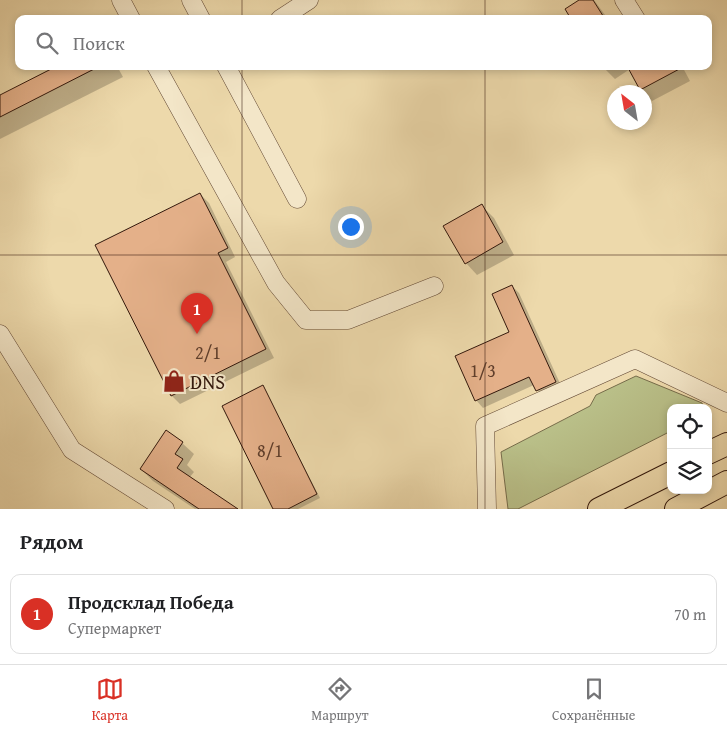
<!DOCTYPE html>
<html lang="ru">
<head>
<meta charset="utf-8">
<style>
  body { margin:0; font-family:"Gentium Book Plus",serif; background:#f6f6f6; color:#202124 }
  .controls { position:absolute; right:15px; bottom:15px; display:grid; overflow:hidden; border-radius:10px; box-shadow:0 2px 8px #0003 }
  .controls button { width:45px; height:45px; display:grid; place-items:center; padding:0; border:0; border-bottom:1px solid #e0e0e0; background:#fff; color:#202124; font:25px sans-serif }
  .compass { position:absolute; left:607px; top:85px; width:45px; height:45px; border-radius:50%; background:#fff; box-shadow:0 2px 8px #0003; rotate:329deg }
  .you { position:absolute; left:350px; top:226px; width:18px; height:18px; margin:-12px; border:4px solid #fff; border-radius:50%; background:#1a73e8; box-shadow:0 0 0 8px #1a73e833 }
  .badge { display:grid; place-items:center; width:32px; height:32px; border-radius:50%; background:#d93025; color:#fff; font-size:16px; font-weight:700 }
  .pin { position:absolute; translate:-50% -41px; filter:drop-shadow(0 1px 2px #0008) }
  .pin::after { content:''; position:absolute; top:26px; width:18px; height:15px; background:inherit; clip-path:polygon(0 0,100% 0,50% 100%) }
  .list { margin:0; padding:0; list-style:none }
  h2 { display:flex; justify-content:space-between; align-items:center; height:65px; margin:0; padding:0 20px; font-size:21px }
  h2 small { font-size:16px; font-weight:400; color:#757577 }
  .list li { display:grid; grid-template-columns:32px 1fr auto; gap:15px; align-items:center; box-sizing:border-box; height:80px; margin:0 10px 10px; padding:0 10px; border:1px solid #e0e0e0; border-radius:10px }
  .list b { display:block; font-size:19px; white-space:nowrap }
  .list p { margin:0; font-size:16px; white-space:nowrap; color:#757577 }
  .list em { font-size:16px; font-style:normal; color:#757577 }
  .icon { flex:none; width:28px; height:28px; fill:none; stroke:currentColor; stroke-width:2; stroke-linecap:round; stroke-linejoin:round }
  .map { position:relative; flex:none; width:727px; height:509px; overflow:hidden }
  .search { position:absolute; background:#fff; box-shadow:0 2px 8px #0003; left:15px; right:15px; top:15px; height:55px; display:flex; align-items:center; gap:12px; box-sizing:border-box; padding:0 18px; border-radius:10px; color:#757577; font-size:19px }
  .sheet { height:155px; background:#fff }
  nav { display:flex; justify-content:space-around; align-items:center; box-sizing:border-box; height:70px; border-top:1px solid #e0e0e0; background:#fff; font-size:14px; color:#757577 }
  nav a { display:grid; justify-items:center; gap:2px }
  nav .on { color:#d93025 }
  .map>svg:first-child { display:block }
  .green { fill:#b9bf88; stroke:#766c4a }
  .shadow { fill:#0003 }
  .building { fill:#e4b089; stroke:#33180c }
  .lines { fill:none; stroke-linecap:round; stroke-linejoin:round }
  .minor-casing { stroke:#624834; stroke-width:19 }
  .major-casing { stroke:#33180c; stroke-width:24 }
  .minor { stroke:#f3e6c8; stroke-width:18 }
  .major { stroke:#edd9ab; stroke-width:22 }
  .grid { fill:none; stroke:#33180c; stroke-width:1; stroke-opacity:0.55 }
  .labels { text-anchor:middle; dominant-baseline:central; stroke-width:4; stroke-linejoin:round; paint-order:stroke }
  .number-label { font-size:18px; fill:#5f3e2b }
  .poi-label { font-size:20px; fill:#33180c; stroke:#f3e6c8; text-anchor:start }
</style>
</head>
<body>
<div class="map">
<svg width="727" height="509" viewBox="0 0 727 509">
  <rect width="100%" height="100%" fill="#edd9ab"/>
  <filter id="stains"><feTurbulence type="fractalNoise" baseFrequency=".004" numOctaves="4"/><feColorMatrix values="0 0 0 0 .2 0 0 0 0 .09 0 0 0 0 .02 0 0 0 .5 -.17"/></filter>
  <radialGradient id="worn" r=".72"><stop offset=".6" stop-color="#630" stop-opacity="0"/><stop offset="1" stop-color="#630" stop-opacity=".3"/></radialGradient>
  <!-- green -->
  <polygon class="green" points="636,376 702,403 704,408 671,408 671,431 518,509 508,509 501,452 590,406 596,395"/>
  <!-- shadow -->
  <g class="shadow">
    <polygon points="581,0 594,0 608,19 572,19"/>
    <polygon points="60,66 117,66 123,77 0,139 0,96"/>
    <polygon points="602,66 682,66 690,81 652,101 641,89 630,69 615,79"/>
    <polygon points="200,194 209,203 235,257 226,262 274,358 180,404 172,396 97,245"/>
    <polygon points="482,206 494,218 514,255 477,275 466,263"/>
    <polygon points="512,286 519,293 563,390 544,398 534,385 483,408 476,400 511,332"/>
    <polygon points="263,387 320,498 298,509 274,509 224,407"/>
    <polygon points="182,443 194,454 187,465 194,472 189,478 232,509 195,509 153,481 141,469"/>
  </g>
  <!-- building -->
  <g class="building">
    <polygon points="579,0 593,0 605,19 571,19 565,9"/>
    <polygon points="57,66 100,66 0,117 0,95"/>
    <polygon points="627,66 685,66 640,90"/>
    <polygon points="200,193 228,248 218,253 266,349 171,396 95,245"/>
    <polygon points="482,204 503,242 465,264 443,226"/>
    <polygon points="512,285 556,382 536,391 529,377 475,401 455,356 509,332 492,294"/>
    <polygon points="263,385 317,494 288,509 273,509 222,406"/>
    <polygon points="166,430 183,442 175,454 183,459 177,468 238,509 199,509 140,469"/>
  </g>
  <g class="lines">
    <defs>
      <g id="minor">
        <polyline points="121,0 131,19"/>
        <polyline points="191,0 201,19"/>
        <polyline points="624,0 636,19"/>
        <polyline points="280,19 309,0"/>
        <polyline points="156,66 276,283 306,320 348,320 434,286"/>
        <polyline points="226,66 297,199"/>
        <polyline points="0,334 72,450 165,509"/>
        <polyline points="487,509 485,426 635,359 727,403"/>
      </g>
      <g id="major">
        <polyline points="708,453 727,444"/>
        <polyline points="599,509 671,473"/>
        <polyline points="676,509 727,482"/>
      </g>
    </defs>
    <!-- minor casing -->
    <use href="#minor" class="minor-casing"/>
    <!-- major casing -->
    <use href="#major" class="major-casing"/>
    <!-- minor -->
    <use href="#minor" class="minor"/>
    <!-- major -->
    <use href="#major" class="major"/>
  </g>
  <!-- grid -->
  <path class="grid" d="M242,0V19M485,0V19M242,66V509M485,66V509M0,255H727"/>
  <!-- icons -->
  <defs>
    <symbol id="shop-bare" viewBox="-9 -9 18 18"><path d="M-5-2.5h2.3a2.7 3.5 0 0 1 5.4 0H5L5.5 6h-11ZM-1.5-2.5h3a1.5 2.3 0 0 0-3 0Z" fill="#8f2418" stroke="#f3e6c8" stroke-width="2.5" paint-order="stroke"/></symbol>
  </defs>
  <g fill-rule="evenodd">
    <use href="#shop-bare" x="158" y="365" width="32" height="32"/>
  </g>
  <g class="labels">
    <!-- number labels -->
    <g class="number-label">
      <text x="208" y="352">2/1</text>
      <text x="483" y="370">1/3</text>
      <text x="270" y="450">8/1</text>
    </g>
    <!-- poi labels -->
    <g class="poi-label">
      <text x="190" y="381">DNS</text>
    </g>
  </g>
  <rect width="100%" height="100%" filter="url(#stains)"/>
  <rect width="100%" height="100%" fill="url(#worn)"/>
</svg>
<div class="controls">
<button><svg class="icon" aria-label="locate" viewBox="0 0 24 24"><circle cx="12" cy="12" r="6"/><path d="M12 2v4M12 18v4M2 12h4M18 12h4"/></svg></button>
<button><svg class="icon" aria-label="layers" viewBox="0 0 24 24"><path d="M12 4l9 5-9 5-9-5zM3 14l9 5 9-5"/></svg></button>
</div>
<svg class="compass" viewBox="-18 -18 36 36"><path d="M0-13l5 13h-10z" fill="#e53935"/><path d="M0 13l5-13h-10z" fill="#757577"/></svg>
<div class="you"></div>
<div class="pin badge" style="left:197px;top:334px">1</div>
<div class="search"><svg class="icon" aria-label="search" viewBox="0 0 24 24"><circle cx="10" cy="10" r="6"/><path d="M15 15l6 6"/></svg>Поиск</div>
</div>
<section class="sheet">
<h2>Рядом<small></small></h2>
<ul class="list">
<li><span class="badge">1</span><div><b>Продсклад Победа</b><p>Супермаркет</p></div><em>70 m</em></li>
</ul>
</section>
<nav>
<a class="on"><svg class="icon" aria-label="map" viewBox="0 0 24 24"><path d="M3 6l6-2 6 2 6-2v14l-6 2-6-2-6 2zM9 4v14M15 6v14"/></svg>Карта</a>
<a><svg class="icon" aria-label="directions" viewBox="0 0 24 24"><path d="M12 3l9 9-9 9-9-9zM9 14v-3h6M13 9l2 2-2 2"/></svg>Маршрут</a>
<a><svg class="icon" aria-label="saved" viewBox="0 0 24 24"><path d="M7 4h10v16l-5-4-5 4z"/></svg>Сохранённые</a>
</nav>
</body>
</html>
